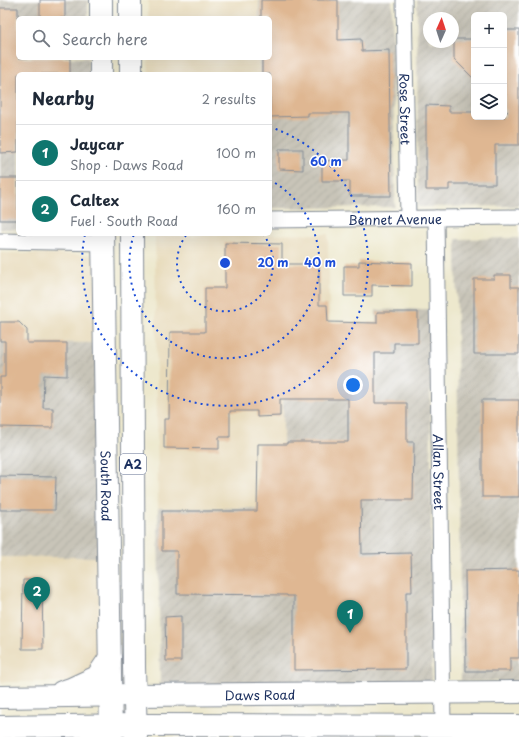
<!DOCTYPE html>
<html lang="en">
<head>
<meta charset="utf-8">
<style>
  body { margin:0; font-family:"Playpen Sans",sans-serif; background:#f6f6f7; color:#1f2937 }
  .controls { position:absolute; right:12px; top:12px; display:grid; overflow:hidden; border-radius:6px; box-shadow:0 4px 16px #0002 }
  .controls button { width:36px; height:36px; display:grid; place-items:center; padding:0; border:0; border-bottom:1px solid #e0e1e3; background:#fff; color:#1f2937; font:20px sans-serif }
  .compass { position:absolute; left:423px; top:12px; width:36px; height:36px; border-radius:50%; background:#fff; box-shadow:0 4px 16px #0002; rotate:3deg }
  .you { position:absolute; left:353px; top:385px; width:14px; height:14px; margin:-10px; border:3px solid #fff; border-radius:50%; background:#1a73e8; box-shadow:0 0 0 6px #1a73e833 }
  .badge { display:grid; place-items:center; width:26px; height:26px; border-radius:50%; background:#0f766e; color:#fff; font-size:13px; font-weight:700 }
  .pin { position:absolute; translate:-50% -33px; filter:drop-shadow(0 1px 2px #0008) }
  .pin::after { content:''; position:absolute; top:21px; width:14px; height:12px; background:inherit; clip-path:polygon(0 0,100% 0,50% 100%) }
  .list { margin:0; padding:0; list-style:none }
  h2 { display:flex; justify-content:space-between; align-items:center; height:52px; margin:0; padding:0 16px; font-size:17px }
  h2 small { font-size:13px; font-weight:400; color:#747a83 }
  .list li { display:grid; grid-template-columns:26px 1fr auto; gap:12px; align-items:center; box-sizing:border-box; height:56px; padding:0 16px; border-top:1px solid #e0e1e3 }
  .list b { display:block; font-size:15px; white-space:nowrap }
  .list p { margin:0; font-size:13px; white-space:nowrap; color:#747a83 }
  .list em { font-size:13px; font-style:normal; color:#747a83 }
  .icon { flex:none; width:22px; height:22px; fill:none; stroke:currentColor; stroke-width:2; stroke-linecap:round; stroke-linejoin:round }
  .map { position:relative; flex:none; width:519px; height:737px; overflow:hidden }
  .search { position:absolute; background:#fff; box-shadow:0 4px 16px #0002; left:16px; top:16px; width:256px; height:44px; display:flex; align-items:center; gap:10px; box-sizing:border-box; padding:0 14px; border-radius:6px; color:#747a83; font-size:15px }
  .panel { position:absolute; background:#fff; box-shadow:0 4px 16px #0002; left:16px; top:72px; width:256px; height:164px; border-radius:6px }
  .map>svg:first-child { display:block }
  .built { fill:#e7daba }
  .industrial { fill:url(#industrial-furrows); fill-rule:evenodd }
  .building { fill:#dfb792 }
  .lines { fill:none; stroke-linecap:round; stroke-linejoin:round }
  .minor-casing { stroke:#848c96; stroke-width:17 }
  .secondary-casing { stroke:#848c96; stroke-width:24 }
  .trunk-casing { stroke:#848c96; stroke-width:24 }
  .minor { stroke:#fff; stroke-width:15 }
  .secondary { stroke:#fff; stroke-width:22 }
  .trunk { stroke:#fff; stroke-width:22 }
  .ring { fill:none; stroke:#1d4ed8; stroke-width:2; stroke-dasharray:2 4 }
  .labels { text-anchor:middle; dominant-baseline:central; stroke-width:3; stroke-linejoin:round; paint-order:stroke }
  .shield { fill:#fff; stroke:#5f6d8e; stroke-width:1 }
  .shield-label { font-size:12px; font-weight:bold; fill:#1b2f5e }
  .street-label { font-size:13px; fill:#1b2f5e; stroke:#fff }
  .centre { fill:#1d4ed8; stroke:#fff; stroke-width:2 }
  .ring-label { font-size:12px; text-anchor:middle; font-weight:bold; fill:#1d4ed8; stroke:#fff; stroke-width:3; stroke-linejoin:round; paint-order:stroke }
</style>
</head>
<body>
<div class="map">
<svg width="519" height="737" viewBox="0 0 519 737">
  <defs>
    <pattern id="industrial-furrows" width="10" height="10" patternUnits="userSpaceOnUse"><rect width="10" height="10" fill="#c8c4b8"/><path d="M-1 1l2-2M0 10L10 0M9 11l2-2" fill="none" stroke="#aba9a1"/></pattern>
  </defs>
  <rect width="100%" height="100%" fill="#fff"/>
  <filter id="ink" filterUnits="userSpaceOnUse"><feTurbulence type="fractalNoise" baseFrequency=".025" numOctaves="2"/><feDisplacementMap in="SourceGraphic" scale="8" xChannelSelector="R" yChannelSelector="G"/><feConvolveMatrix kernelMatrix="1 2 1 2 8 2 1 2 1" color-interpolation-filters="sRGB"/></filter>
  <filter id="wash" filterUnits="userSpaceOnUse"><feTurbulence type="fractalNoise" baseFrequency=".012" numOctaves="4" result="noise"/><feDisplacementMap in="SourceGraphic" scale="16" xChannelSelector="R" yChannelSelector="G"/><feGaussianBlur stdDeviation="0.9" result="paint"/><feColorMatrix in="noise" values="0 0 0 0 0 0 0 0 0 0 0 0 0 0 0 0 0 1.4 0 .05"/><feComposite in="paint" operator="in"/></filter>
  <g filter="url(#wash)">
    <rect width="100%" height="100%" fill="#ede8cd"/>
    <!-- built -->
    <g class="built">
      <rect x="148" y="0" width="111" height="18"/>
      <polygon points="148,58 259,58 260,74 149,74"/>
      <polygon points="328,234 330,351 283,508 158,508 155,236"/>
      <polygon points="0,253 95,255 97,343 0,342"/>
      <polygon points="0,557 99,557 99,655 96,668 72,682 0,682"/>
    </g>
    <!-- industrial -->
    <g class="industrial">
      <polygon points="0,0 88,0 88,18 18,18 18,58 88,58 89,74 18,74 18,229 0,229"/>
      <polygon points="259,0 392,0 395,207 270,208 270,74 260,74 259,58 270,58 270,18 259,18"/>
      <path d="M417,0H519V206L418,207ZM474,15H504V117H474ZM429,18H453V42H429Z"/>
      <polygon points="519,238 519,681 461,681 456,239"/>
      <polygon points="430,309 432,687 160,688 158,508 283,508 283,351 376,351 376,310"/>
      <polygon points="0,342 97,343 99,557 0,557"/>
    </g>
    <g id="blocks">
      <!-- building -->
      <g class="building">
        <rect x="40" y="0" width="25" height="18"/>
        <polygon points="261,0 338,0 338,40 361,39 362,51 389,50 391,196 350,196 350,181 322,181 322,161 349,160 349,113 308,113 308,116 270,117 270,74 262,74 262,58 270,58 270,18 261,18"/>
        <polygon points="0,8 18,8 18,58 70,58 70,74 18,74 18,152 0,153"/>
        <polygon points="504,30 519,30 519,145 495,145 495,184 449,184 449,190 426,190 426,105 449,106 449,112 474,112 474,117 505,117 505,112 508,112 505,109"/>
        <polygon points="454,39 474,39 474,79 454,59"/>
        <polygon points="279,149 303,149 303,170 279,169"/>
        <rect x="0" y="178" width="18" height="42"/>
        <polygon points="225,243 282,244 282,264 319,264 319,305 327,305 328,322 377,323 377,312 418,312 418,343 394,343 394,353 375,353 375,403 407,403 407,442 414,442 413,500 361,500 362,554 411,553 412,592 406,592 406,669 294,670 294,596 287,596 287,595 177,594 177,551 162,551 162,511 257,511 258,444 287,444 287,442 348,442 348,399 280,399 280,416 257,417 257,411 230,411 230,437 219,437 219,449 164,448 164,419 169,419 170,332 205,332 205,288 225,288"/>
        <polygon points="359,261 412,263 412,286 372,285 372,296 344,296 344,266 359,266"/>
        <polygon points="494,275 511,275 511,287 519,287 519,354 474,354 474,279 494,279"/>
        <polygon points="0,322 19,322 27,330 27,343 67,343 67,376 44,375 43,408 53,408 53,428 0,427 0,377 5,377 5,341 0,341"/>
        <rect x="482" y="400" width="37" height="97"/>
        <polygon points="0,476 56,477 55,510 0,510"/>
        <polygon points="519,570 519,658 510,658 510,671 466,671 465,571"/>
        <polygon points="23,580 42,580 43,649 22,649"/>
        <polygon points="181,616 181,661 166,661 165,617"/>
      </g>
    </g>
  </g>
  <g filter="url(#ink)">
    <use href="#blocks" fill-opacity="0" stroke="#848c96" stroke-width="1"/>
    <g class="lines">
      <defs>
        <g id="minor">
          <path id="s1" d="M404,0L408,218"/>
          <path id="s2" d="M436,218L443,726"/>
          <path id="s3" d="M270,220L519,217"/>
          <polyline points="0,241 103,243"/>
        </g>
        <g id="secondary">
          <polyline points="62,692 71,689 97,677 110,658"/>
          <path id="s4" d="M0,697L135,695L519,692"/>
          <polyline points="0,727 136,725 519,726"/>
        </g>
        <g id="trunk">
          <polyline points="101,0 101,18"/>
          <polyline points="130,0 130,18"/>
          <polyline points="101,58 101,74"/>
          <polyline points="131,58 131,74"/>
          <path id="s5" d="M103,234L111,737"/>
          <polyline points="132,234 134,667 136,737"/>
        </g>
      </defs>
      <!-- minor casing -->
      <use href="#minor" class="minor-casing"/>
      <!-- secondary casing -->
      <use href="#secondary" class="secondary-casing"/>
      <!-- trunk casing -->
      <use href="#trunk" class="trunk-casing"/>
      <!-- minor -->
      <use href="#minor" class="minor"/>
      <!-- secondary -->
      <use href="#secondary" class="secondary"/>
      <!-- trunk -->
      <use href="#trunk" class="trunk"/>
    </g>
  </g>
  <!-- distance rings -->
  <g class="ring">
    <path d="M263 234A48 48 0 1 1 187 234"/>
    <path d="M270 180A95 95 0 1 1 134 234"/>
    <path d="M270 127A143 143 0 1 1 85 234"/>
  </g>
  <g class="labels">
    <!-- shield labels -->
    <rect class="shield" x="120" y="454" width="26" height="20" rx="3"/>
    <g class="shield-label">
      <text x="133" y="464">A2</text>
    </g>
    <!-- street labels -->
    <g class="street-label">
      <text stroke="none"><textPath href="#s1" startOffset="109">Rose Street</textPath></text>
      <text stroke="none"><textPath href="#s3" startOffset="125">Bennet Avenue</textPath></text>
      <text stroke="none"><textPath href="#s2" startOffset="254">Allan Street</textPath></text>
      <text stroke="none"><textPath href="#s5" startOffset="252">South Road</textPath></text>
      <text stroke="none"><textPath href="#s4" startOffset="260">Daws Road</textPath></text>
    </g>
  </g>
  <circle cx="225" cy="263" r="6" class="centre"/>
  <g class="ring-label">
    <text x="326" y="166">60 m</text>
    <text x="273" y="267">20 m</text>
    <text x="320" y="267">40 m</text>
  </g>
</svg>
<div class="controls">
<button>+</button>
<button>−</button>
<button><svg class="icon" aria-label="layers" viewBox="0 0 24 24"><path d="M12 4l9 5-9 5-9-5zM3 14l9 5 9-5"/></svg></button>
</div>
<svg class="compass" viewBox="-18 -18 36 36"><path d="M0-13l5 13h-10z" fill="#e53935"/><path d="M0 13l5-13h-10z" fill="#747a83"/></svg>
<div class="you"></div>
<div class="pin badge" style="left:350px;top:633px">1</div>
<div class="pin badge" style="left:37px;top:610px">2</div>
<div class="search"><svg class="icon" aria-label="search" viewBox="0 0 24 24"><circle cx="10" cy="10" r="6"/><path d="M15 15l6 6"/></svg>Search here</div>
<section class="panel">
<h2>Nearby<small>2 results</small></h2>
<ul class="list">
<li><span class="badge">1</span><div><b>Jaycar</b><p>Shop · Daws Road</p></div><em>100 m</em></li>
<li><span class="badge">2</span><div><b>Caltex</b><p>Fuel · South Road</p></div><em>160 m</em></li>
</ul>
</section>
</div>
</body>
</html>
